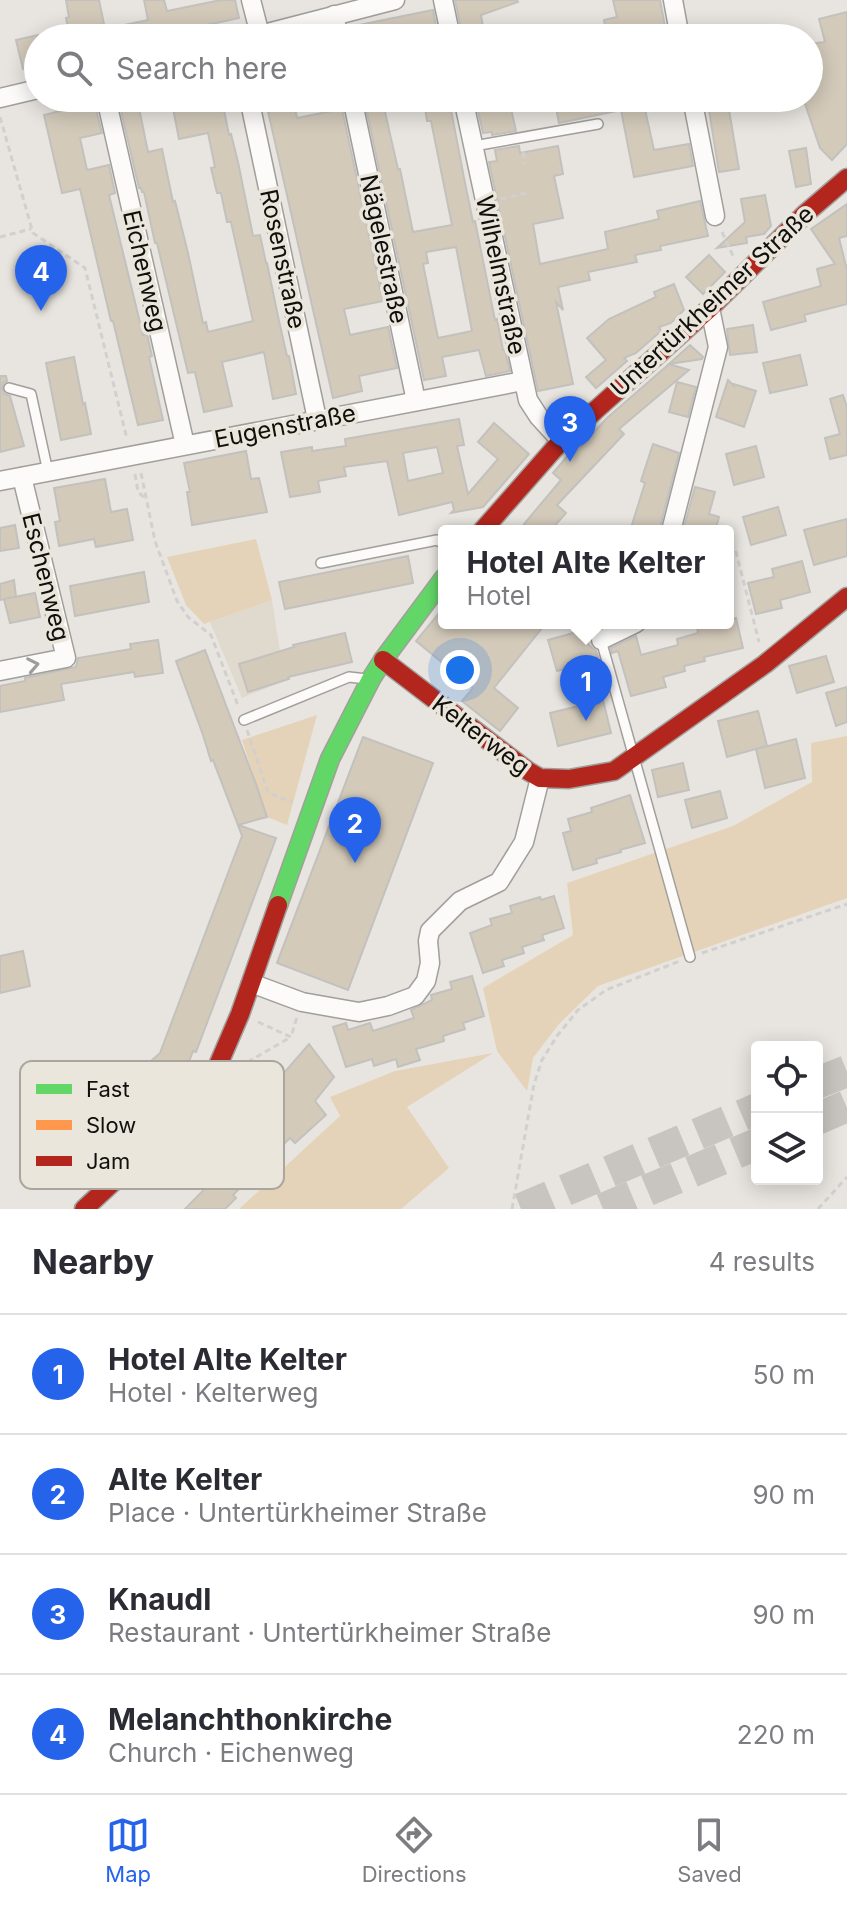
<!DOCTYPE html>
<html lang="en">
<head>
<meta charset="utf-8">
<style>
  body { margin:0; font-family:Inter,sans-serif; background:#f2f2f3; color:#2b2b33 }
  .controls { position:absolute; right:24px; bottom:24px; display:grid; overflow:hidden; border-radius:8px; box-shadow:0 4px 20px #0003 }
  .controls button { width:72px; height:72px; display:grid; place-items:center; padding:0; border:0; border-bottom:2px solid #e1e1e2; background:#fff; color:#2b2b33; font:40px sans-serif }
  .you { position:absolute; left:460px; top:670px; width:28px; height:28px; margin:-20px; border:6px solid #fff; border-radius:50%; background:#1a73e8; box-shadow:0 0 0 12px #1a73e833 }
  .badge { display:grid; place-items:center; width:52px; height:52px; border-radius:50%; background:#2563eb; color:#fff; font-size:26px; font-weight:700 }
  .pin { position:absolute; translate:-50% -66px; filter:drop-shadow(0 2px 4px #0008) }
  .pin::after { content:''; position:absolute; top:42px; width:28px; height:24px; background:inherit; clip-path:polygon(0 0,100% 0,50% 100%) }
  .popup { position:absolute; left:438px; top:525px; width:296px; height:104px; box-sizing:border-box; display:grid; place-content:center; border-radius:8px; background:#fff; filter:drop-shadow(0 2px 6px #0005); font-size:26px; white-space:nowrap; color:#7c7c81 }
  .popup b { font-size:30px; color:#2b2b33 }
  .popup::after { content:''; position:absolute; left:50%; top:100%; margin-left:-16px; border:16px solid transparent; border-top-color:#fff }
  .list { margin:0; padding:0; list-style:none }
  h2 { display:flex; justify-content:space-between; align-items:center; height:104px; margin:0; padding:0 32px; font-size:34px }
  h2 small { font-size:26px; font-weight:400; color:#7c7c81 }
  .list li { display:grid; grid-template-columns:52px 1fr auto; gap:24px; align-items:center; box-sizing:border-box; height:120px; padding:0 32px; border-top:2px solid #e1e1e2 }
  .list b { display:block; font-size:30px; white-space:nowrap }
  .list p { margin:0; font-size:26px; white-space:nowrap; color:#7c7c81 }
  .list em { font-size:26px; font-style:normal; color:#7c7c81 }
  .icon { flex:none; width:44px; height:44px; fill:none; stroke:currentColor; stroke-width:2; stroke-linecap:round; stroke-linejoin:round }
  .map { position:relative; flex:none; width:847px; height:1209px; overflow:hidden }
  .search { position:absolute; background:#fff; box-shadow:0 4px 20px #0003; left:24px; right:24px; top:24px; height:88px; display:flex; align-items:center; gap:20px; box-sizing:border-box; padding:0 28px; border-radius:44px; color:#7c7c81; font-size:30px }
  .sheet { height:584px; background:#fff }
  nav { display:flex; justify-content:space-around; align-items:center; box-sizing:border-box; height:112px; border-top:2px solid #e1e1e2; background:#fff; font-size:22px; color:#7c7c81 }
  nav a { display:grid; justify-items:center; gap:4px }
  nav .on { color:#2563eb }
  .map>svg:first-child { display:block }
  .built { fill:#dfd9ce }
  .green { fill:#e4d3b8 }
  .building { fill:#d3caba; stroke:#c3c1bd; stroke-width:2; fill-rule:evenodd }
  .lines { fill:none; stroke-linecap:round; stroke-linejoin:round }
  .highway-tunnel { stroke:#c8c5c0; stroke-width:32; stroke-dasharray:32 16; stroke-linecap:butt }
  .lane-casing { stroke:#a19f9b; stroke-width:12 }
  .street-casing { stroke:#a19f9b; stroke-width:21 }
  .fast-casing { stroke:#a19f9b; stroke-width:21 }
  .jam-casing { stroke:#a19f9b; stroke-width:21 }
  .path { stroke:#d1d0ce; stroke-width:3; stroke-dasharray:6 4; stroke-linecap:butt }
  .lane { stroke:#fcfbfa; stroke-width:9 }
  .street { stroke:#fcfbfa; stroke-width:18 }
  .fast { stroke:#63d668; stroke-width:18 }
  .jam { stroke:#b3261e; stroke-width:18 }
  .oneway { stroke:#9e9d9b }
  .labels { text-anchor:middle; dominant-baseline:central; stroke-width:7; stroke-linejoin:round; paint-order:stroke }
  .street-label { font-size:24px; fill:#110f0c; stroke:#ebe6dc }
  .key { fill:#ebe6dc; stroke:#aaa69e; stroke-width:2 }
  .key-label { font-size:22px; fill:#110f0c }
</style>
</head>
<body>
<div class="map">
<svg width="847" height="1209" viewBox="0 0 847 1209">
  <rect width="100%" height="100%" fill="#e8e5e0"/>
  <!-- built -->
  <polygon class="built" points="272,600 280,651 289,679 242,698 210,622"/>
  <!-- green -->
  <g class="green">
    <polygon points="256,539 272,600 204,624 186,605 167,557"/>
    <polygon points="317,715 287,825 267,817 242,740"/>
    <polygon points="847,736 847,898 598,986 559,1024 533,1058 527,1091 497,1051 483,988 573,935 567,883 733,826 812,782 811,743"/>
    <polygon points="493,1053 407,1107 449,1168 401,1209 239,1209 340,1116 330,1097 395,1071"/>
  </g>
  <!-- building -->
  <g class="building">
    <polygon points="66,0 99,0 105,29 148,20 144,0 164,0 167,11 221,0 235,0 239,18 171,33 172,38 70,38 66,18 69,17"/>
    <polygon points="455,0 517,0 518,2 481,15 483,27 480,27 482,38 463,38"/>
    <polygon points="613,0 660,0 666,32 631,38 607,38 604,20 617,17"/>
    <polygon points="433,10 438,36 427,38 351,38 349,27"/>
    <polygon points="847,12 847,144 832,160 820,148 803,98 809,98 809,44 825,42 819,19"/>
    <polygon points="38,35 38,65 23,69 16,40"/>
    <polygon points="93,98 102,133 80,138 87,170 109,165 115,193 109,195 143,335 147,334 152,356 149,357 163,420 138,425 113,321 111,321 80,189 62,193 44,115 77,107 75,102"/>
    <polygon points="118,98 137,98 148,152 162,149 173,202 175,201 188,253 203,323 206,322 208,332 253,321 231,222 227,222 221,193 217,193 211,168 215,167 208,133 179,139 171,98 210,98 211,107 223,105 229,135 231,134 238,162 253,236 260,235 266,263 267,263 279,321 287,356 289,356 296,394 273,399 264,352 222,362 232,406 204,412 195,372 188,373 157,243 155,243 144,192 142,192 141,188 139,188"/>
    <polygon points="265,98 293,98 297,118 342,109 383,301 344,309 350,335 388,327 397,368 359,376 362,391 333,398"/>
    <path d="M444,98H451L453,110H451L464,178L473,222L475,221L495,320L497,319L503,350H505L510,371L486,376L479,350L442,357L446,376L424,380L365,103L382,99L398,169H400L413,232L452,225L431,121H427L424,102ZM456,247L472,331L438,338L423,264L428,263L426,252Z"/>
    <polygon points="475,98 496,98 497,107 510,104 516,131 492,135 492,132 483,133"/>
    <polygon points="554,98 648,98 648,104 644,105 654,150 689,144 693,166 634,177 621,110 559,123"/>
    <polygon points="707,98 757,98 757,105 729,110 739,169 719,172"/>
    <polygon points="519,146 520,153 558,146 563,174 554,176 563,218 533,224 540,264 608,249 605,232 659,219 657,211 700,201 708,236 660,246 661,250 635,255 637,262 588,272 590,280 558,287 563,310 556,302 573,384 538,391 489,162 497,161 495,150"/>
    <polygon points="806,148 811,184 796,187 789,151"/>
    <polygon points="765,195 771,226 764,234 746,237 747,243 717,248 745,222 741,199"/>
    <polygon points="847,204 847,236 839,238 847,270 847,304 804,315 806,321 771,330 763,302 821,286 817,269 835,264 811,229"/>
    <polygon points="709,255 725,272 703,294 686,277"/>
    <polygon points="674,284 684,310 671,323 659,327 661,331 636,353 624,358 627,361 596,388 586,377 606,360 587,338 609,319 656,297 654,292"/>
    <polygon points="753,325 757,352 730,355 727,329"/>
    <polygon points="690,345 703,357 702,359 669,364"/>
    <polygon points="800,355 807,385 770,393 763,363"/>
    <polygon points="74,357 83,404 85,403 91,434 61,440 46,363"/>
    <polygon points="669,364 689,370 619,429 624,434 557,505 566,513 550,531 533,531 524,524 561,480 553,473 572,451 579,444 581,446 607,418"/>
    <polygon points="0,376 6,376 7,381 3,383 2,389 4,394 10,396 24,446 0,452"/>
    <polygon points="728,380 734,386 734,384 756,391 744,427 716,417"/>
    <polygon points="677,382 696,387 688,417 669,412"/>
    <polygon points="843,395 847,407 847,455 830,459 825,438 840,434 830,399"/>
    <path d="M459,419L464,445L457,446L468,494L498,459L478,442L494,423L529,454L483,507L451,513L454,510L452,502L399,515L387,461L344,467L346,476L318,481L320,492L290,497L281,452L312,447V451L346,446L345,439ZM437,447L443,473L408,481L403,453Z"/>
    <polygon points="653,444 679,453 659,531 630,531 645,483 641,481"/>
    <polygon points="756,446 764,477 734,485 726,454"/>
    <polygon points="246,451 251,479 259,478 267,512 192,525 187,492 190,492 184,463"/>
    <polygon points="105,479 111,512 127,509 133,540 96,547 94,539 59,546 55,522 60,521 54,488"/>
    <polygon points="695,487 715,492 709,514 719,517 715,531 683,531"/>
    <polygon points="778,507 786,535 751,545 743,517"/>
    <polygon points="847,519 847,556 814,565 804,530"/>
    <polygon points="15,525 19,548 0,551 0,528"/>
    <polygon points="408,556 413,583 285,609 279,582"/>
    <polygon points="802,561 810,592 780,600 782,608 756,614 748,583 774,577 772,569"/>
    <polygon points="144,572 149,602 75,616 70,586"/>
    <polygon points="14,580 16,597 0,600 0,584"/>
    <polygon points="35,593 40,617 10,623 4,599"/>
    <polygon points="444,607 444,623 546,623 494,688 518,708 500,731 462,701 473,688 416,641"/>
    <polygon points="736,618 743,648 704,657 705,661 684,666 685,671 663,677 666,687 631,696 618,651 612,653 611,648 636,636 641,655 678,645 677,639 698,633 697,628 717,623 728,623 728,620"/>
    <polygon points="584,630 589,645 596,651 598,657 592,658 593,661 557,671 548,640"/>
    <polygon points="345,633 352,662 288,677 289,679 248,692 239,664 294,647 293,645"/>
    <polygon points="158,640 163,673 135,677 134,672 61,684 64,700 0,712 0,686 25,681 25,678 76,667 78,658 131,649 130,644"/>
    <polygon points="205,650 256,784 267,817 238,825 213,760 211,761 203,735 176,661"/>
    <polygon points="826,656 834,682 797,693 789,666"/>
    <polygon points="847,687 847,722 836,726 826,693"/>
    <polygon points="603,700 611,733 558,746 550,713"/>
    <polygon points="758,711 767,746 727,757 718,721"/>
    <polygon points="363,737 433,763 348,990 277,963"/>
    <polygon points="796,739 805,778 765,788 756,749"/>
    <polygon points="683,763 689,790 658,797 652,770"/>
    <polygon points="720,791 727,818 692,828 685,800"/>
    <polygon points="630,795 645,843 620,850 621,852 596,859 597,863 573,870 563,833 571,831 568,819 592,812 591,808"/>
    <polygon points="238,825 276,838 236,946 196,1052 193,1051 187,1067 176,1074 183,1082 117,1142 91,1115 160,1053 242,836"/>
    <polygon points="554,896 564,928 542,935 544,940 522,947 524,953 502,960 504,966 483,973 470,933 492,925 490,919 512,913 510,906 540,897 541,900"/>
    <polygon points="23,951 30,986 0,993 0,956"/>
    <polygon points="472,976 484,1016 463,1023 465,1029 443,1036 444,1041 416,1049 420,1060 398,1067 396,1059 374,1066 372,1059 346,1067 333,1027 346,1023 348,1030 370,1023 373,1031 414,1018 411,1010 432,1000 431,995 452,989 450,982"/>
    <polygon points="309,1044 334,1077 315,1101 326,1115 295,1143 290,1138 233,1195 236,1198 225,1209 185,1209 228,1165 214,1150 249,1115 261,1128 283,1108 262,1084 280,1068 284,1073"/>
  </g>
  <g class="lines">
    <!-- highway-tunnel -->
    <g class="highway-tunnel">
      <polyline points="817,1083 847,1071"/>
      <polyline points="817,1119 847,1106"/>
      <polyline points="521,1209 757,1109"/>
      <polyline points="603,1209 757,1144"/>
    </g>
    <defs>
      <g id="lane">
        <polyline points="474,146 598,124"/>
        <polyline points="9,388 31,394 48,472"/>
        <polyline points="321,563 437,540 444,544"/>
        <polyline points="601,640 690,957"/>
        <polyline points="244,720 349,677 367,679"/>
      </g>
      <g id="street">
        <polyline points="251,0 260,35"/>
        <polyline points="443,0 451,38"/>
        <polyline points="673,0 680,38"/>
        <polyline points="334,15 339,38"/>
        <polyline points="248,38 395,0"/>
        <polyline points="0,98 38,89"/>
        <polyline points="106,98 185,445"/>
        <polyline points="249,98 317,419"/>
        <polyline points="352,98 416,401"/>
        <polyline points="463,98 528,400 539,417 561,441"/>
        <polyline points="692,98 715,216"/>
        <polyline points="0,481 523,381"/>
        <polyline points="671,531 718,347 710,308"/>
        <polyline points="601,640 636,623"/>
        <polyline points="0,671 66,658 22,477"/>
        <polyline points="251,983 302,1002 359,1012 388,1006 415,996 426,981 430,963 428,941 430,931 460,901 499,882 524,842 540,778"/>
      </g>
      <polyline id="fast" points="278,905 330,759 371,679 383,660 444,578"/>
      <g id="jam">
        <polyline points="482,531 561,441 710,308 805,214 847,178"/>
        <polyline points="383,660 528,771 540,778 569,779 614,771 765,664 847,597"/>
        <polyline points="84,1209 190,1111 210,1084 240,1014 278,905"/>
      </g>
    </defs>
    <!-- lane casing -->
    <use href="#lane" class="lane-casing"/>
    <!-- street casing -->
    <use href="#street" class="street-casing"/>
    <!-- fast casing -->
    <use href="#fast" class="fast-casing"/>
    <!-- jam casing -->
    <use href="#jam" class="jam-casing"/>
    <!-- path -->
    <g class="path">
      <polyline points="0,117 33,233 85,268 127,439"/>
      <polyline points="523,152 525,164"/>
      <polyline points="501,199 530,192"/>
      <polyline points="722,232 734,258"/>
      <polyline points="0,237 31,229"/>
      <polyline points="141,473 155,541 177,601 188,617 211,635 239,708"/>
      <polyline points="135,474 138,492 146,499"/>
      <polyline points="728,549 735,548 759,642"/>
      <polyline points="247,730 268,793 292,802"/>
      <polyline points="702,953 847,904"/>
      <polyline points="258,1022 291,1037 297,1017"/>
      <polyline points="239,1067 291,1037"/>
      <polyline points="512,1209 534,1084 542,1060 557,1036 578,1010 606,990 680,961"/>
      <polyline points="818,1209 847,1177"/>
    </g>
    <!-- lane -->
    <use href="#lane" class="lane"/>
    <!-- street -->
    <use href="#street" class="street"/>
    <!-- fast -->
    <use href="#fast" class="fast"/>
    <!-- jam -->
    <use href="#jam" class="jam"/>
  </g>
  <!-- one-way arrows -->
  <defs><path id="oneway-chevron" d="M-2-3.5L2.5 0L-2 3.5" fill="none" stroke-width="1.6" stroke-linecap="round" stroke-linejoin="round" transform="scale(2)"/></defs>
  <use class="oneway" href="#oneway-chevron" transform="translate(33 665) rotate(-11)"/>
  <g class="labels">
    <!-- street labels -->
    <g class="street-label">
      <text transform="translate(384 249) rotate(78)">Nägelestraße</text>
      <text transform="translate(283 259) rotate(78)">Rosenstraße</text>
      <text transform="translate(145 271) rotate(77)">Eichenweg</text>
      <text transform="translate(501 275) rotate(78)">Wilhelmstraße</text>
      <text transform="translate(712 301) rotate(-43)">Untertürkheimer Straße</text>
      <text transform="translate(285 426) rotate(-11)">Eugenstraße</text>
      <text transform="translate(46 577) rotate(76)">Eschenweg</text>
      <text transform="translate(481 735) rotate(37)">Kelterweg</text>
    </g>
  </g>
  <!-- legend -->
  <rect x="20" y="1061" width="264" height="128" rx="12" class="key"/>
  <rect x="36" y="1084" width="36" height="10" fill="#63d668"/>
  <rect x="36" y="1120" width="36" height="10" fill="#ff974d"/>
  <rect x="36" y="1156" width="36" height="10" fill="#b3261e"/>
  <g class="key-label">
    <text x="86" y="1097">Fast</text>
    <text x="86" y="1133">Slow</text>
    <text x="86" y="1169">Jam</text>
  </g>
</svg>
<div class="controls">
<button><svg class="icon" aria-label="locate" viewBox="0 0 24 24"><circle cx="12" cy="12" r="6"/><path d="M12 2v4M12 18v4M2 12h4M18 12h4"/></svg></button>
<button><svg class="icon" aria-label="layers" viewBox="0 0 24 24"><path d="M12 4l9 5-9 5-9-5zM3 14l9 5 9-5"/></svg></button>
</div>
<div class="you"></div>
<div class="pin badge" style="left:586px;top:721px">1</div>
<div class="popup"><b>Hotel Alte Kelter</b>Hotel</div>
<div class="pin badge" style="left:355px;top:863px">2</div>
<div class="pin badge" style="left:570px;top:462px">3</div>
<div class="pin badge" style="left:41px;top:311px">4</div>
<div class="search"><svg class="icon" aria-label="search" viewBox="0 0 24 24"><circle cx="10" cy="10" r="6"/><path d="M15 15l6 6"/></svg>Search here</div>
</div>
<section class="sheet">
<h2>Nearby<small>4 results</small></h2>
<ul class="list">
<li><span class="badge">1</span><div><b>Hotel Alte Kelter</b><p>Hotel · Kelterweg</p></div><em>50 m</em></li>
<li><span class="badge">2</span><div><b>Alte Kelter</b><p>Place · Untertürkheimer Straße</p></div><em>90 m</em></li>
<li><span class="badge">3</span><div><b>Knaudl</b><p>Restaurant · Untertürkheimer Straße</p></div><em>90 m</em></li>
<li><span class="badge">4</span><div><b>Melanchthonkirche</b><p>Church · Eichenweg</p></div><em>220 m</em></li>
</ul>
</section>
<nav>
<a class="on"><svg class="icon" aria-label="map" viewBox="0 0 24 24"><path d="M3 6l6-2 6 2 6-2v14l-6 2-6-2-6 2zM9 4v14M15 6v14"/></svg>Map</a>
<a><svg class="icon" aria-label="directions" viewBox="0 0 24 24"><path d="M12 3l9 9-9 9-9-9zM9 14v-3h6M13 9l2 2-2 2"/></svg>Directions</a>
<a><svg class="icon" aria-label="saved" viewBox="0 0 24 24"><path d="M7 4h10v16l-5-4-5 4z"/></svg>Saved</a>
</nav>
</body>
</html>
